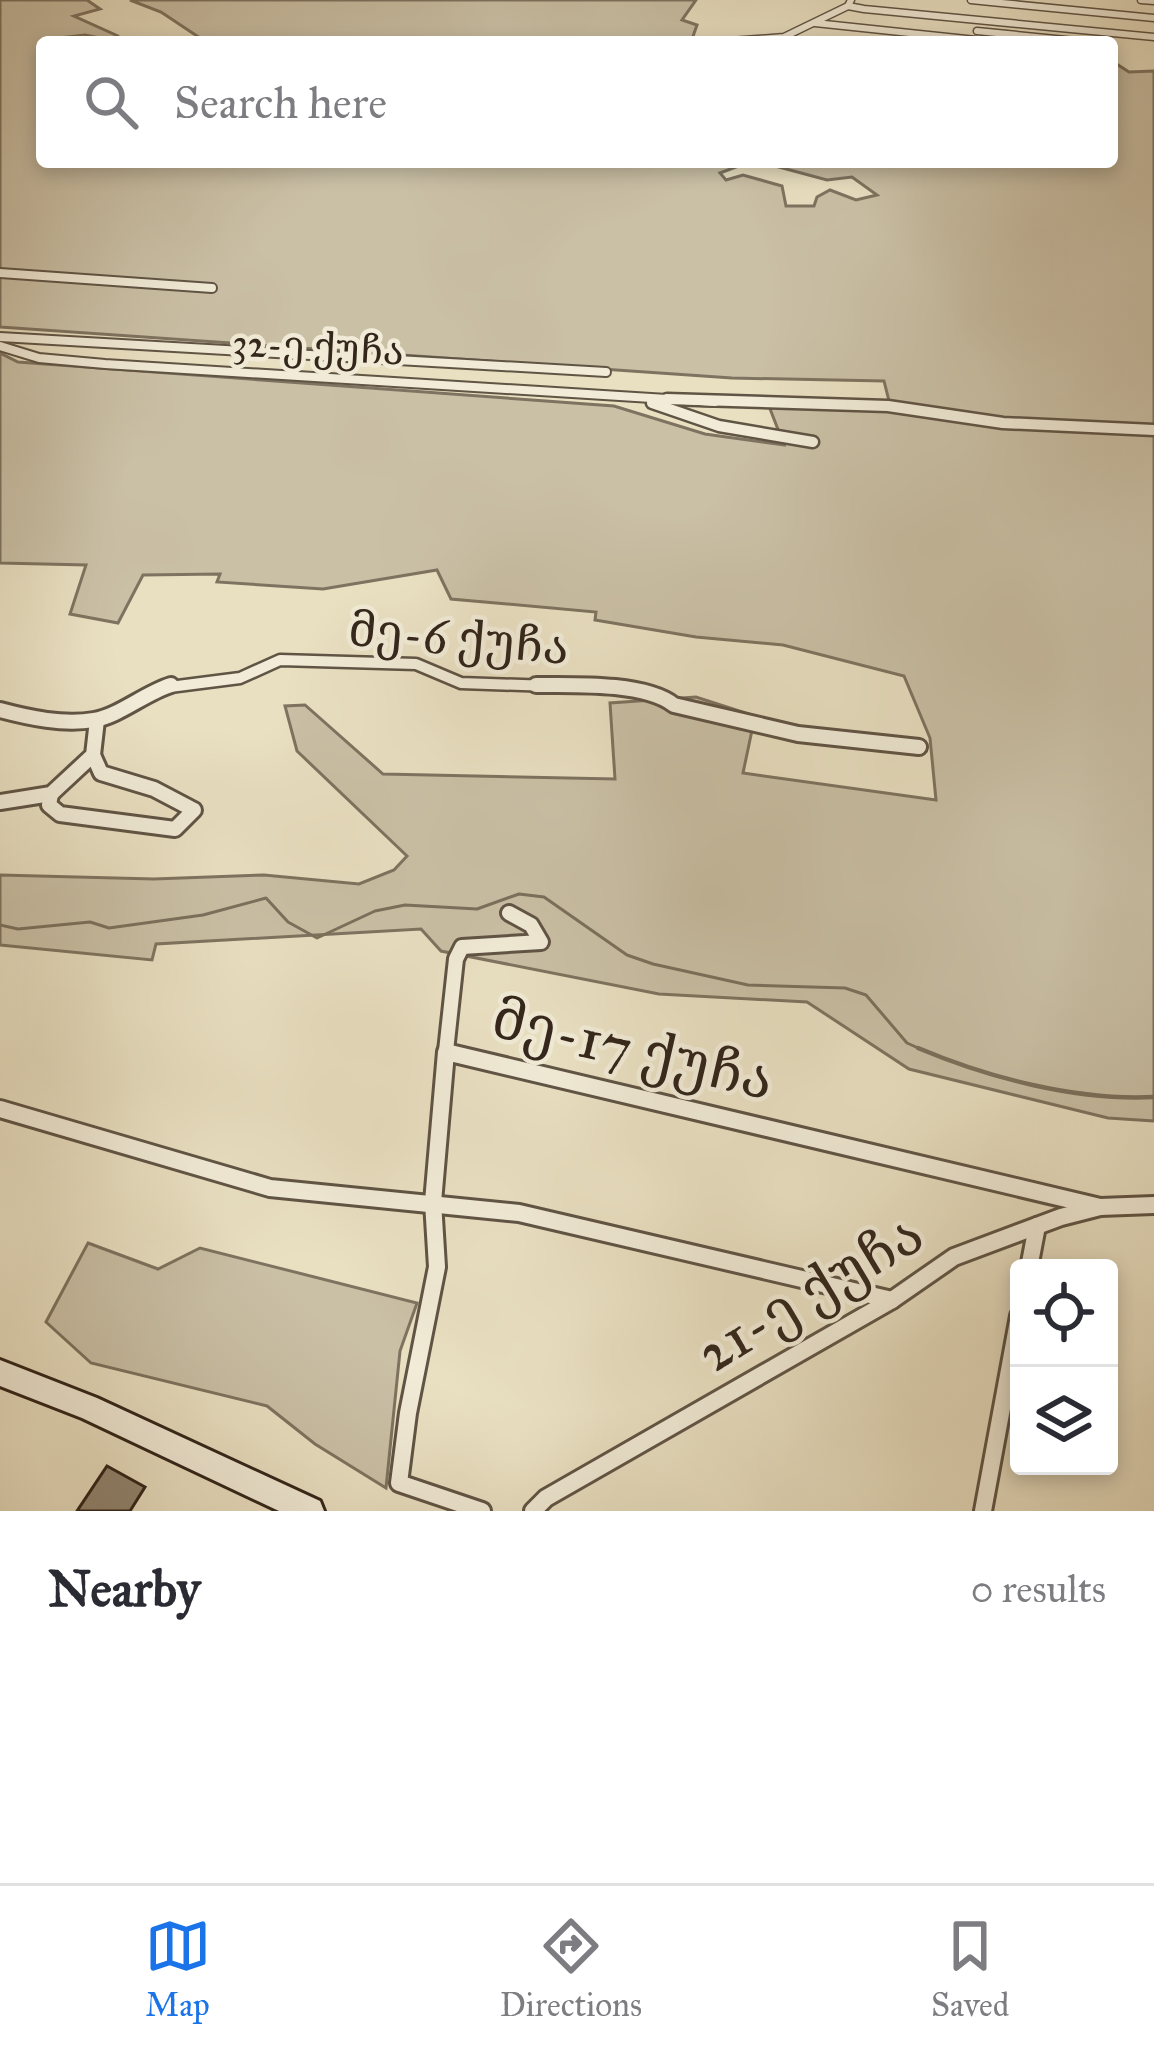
<!DOCTYPE html>
<html lang="en">
<head>
<meta charset="utf-8">
<style>
  body { margin:0; font-family:"IM FELL Great Primer","Noto Serif Georgian",serif; background:#f2f2f3; color:#2b2b33 }
  .controls { position:absolute; right:36px; bottom:36px; display:grid; overflow:hidden; border-radius:12px; box-shadow:0 6px 18px #0003 }
  .controls button { width:108px; height:108px; display:grid; place-items:center; padding:0; border:0; border-bottom:3px solid #e1e1e2; background:#fff; color:#2b2b33; font:60px sans-serif }
  .list { margin:0; padding:0; list-style:none }
  h2 { display:flex; justify-content:space-between; align-items:center; height:156px; margin:0; padding:0 48px; font-size:51px }
  h2 small { font-size:39px; font-weight:400; color:#7c7c81 }
  .icon { flex:none; width:66px; height:66px; fill:none; stroke:currentColor; stroke-width:2; stroke-linecap:round; stroke-linejoin:round }
  .map { position:relative; flex:none; width:1154px; height:1511px; overflow:hidden }
  .search { position:absolute; background:#fff; box-shadow:0 6px 18px #0003; left:36px; right:36px; top:36px; height:132px; display:flex; align-items:center; gap:30px; box-sizing:border-box; padding:0 42px; border-radius:12px; color:#7c7c81; font-size:45px }
  .sheet { height:372px; background:#fff }
  nav { display:flex; justify-content:space-around; align-items:center; box-sizing:border-box; height:168px; border-top:3px solid #e1e1e2; background:#fff; font-size:33px; color:#7c7c81 }
  nav a { display:grid; justify-items:center; gap:6px }
  nav .on { color:#1a73e8 }
  .map>svg:first-child { display:block }
  .green { fill:#cac0a6; stroke:#7e7360; stroke-width:3; fill-rule:evenodd }
  .lines { fill:none; stroke-linecap:round; stroke-linejoin:round }
  .stream-far1 { stroke:#7b705d; stroke-width:3 }
  .stream { stroke:#7b705d; stroke-width:4.5 }
  .building { fill:#928772; stroke:#33261b; stroke-width:3 }
  .street-far4-casing { stroke:#605445; stroke-width:9 }
  .street-far3-casing { stroke:#605445; stroke-width:12 }
  .street-far2-casing { stroke:#605445; stroke-width:15 }
  .street-far1-casing { stroke:#605445; stroke-width:20 }
  .street-casing { stroke:#605445; stroke-width:22 }
  .secondary-casing { stroke:#33261b; stroke-width:6 }
  .street-far4 { stroke:#f1ebd7; stroke-width:6 }
  .street-far3 { stroke:#f1ebd7; stroke-width:8 }
  .street-far2 { stroke:#f1ebd7; stroke-width:10 }
  .street-far1 { stroke:#f1ebd7; stroke-width:14 }
  .street { stroke:#f1ebd7; stroke-width:16 }
  .secondary { fill:#f1ebd7; fill-rule:evenodd }
  .labels { text-anchor:middle; dominant-baseline:central; stroke-width:9; stroke-linejoin:round; paint-order:stroke }
  .far-street-label { font-size:39px; fill:#33261b; stroke:#f1ebd7 }
  .street-label { font-size:48px; fill:#33261b; stroke:#f1ebd7 }
  .near-street-label { font-size:57px; fill:#33261b; stroke:#f1ebd7 }
</style>
</head>
<body>
<div class="map">
<svg width="1154" height="1511" viewBox="0 0 1154 1511">
  <rect width="100%" height="100%" fill="#e9e0c2"/>
  <filter id="stains"><feTurbulence type="fractalNoise" baseFrequency=".00167" numOctaves="4"/><feColorMatrix values="0 0 0 0 .2 0 0 0 0 .09 0 0 0 0 .02 0 0 0 .5 -.17"/></filter>
  <radialGradient id="worn" r=".72"><stop offset=".6" stop-color="#630" stop-opacity="0"/><stop offset="1" stop-color="#630" stop-opacity=".3"/></radialGradient>
  <!-- green -->
  <g class="green">
    <path d="M0,0H87L100,9L74,16L118,36L120,42L85,35L41,40L42,162H1112V61L1129,72L1154,71V1121L1108,1118L909,1069L807,1002L659,994L441,951L421,929L156,944L152,960L0,945V875L154,879L264,875L359,884L394,870L407,856L297,751L285,706L305,705L383,774L615,779L610,703L696,697L755,716L743,773L936,800L930,738L904,676L783,645L696,637L595,620L596,612L451,599L437,570L323,589L217,582L220,574L143,575L118,623L70,614L86,565L0,563V353L18,362L614,406L705,434L784,445L767,401H889L884,381L732,378L0,327ZM764,163L827,180L852,177L877,195L856,200L830,190L817,197L814,206H786L782,186L743,175L726,180L720,173L741,165Z"/>
    <polygon points="130,0 696,0 682,20 697,25 691,42 206,42 161,12"/>
    <polygon points="88,1243 158,1269 200,1248 417,1303 400,1351 386,1488 315,1444 267,1406 91,1363 46,1322"/>
  </g>
  <g class="lines">
    <!-- stream-far1 -->
    <polyline class="stream-far1" points="0,925 18,929 90,922 109,928 203,915 266,898 288,922 317,938 375,911 405,905 477,909 519,894 544,897 627,955 653,964 748,985 845,988 866,995 907,1043 925,1051"/>
    <!-- stream -->
    <path class="stream" d="M918,1048C989,1078 1077,1101 1154,1097"/>
  </g>
  <!-- building -->
  <polygon class="building" points="107,1466 145,1487 130,1511 77,1511"/>
  <g class="lines">
    <defs>
      <g id="street-far4">
        <polyline points="851,0 848,6 864,9 1154,37"/>
        <polyline points="971,0 1154,18"/>
        <polyline points="1141,0 1154,1"/>
        <polyline points="815,23 976,40"/>
        <polyline points="977,31 1086,42"/>
        <polyline points="717,42 784,37 848,6"/>
      </g>
      <g id="street-far3">
        <polyline points="0,273 212,288"/>
        <polyline points="0,337 606,372"/>
        <polyline points="0,346 39,358 105,364 715,402"/>
      </g>
      <g id="street-far2">
        <polyline points="667,399 888,406 1003,423 1154,430"/>
        <polyline points="652,403 719,426 813,442"/>
        <polyline points="162,688 240,678 280,660 416,664 461,683 608,688"/>
      </g>
      <g id="street-far1">
        <path d="M536,685C572,685 645,682 674,705L798,734L919,747"/>
        <path d="M0,710C30,718 63,725 94,720C119,716 145,693 171,685"/>
        <polyline points="51,794 49,805 60,814 175,829 194,810 154,789 101,773 93,755"/>
        <polyline points="0,802 51,794 93,755 97,720"/>
        <polyline points="446,1051 456,959 462,947 541,942 531,925 509,913"/>
      </g>
      <g id="street">
        <polyline points="0,1109 270,1188 519,1213 892,1300"/>
        <polyline points="1029,1268 1037,1226"/>
        <polyline points="482,1511 399,1483 408,1413 437,1267 433,1202 446,1052 1100,1207"/>
        <polyline points="533,1511 546,1498 892,1300 954,1257 1061,1217 1100,1207 1154,1205"/>
        <polyline points="983,1511 1019,1316"/>
      </g>
      <polygon id="secondary" points="0,1360 97,1398 320,1501 324,1511 279,1511 82,1418 0,1386"/>
    </defs>
    <!-- street-far4 casing -->
    <use href="#street-far4" class="street-far4-casing"/>
    <!-- street-far3 casing -->
    <use href="#street-far3" class="street-far3-casing"/>
    <!-- street-far2 casing -->
    <use href="#street-far2" class="street-far2-casing"/>
    <!-- street-far1 casing -->
    <use href="#street-far1" class="street-far1-casing"/>
    <!-- street casing -->
    <use href="#street" class="street-casing"/>
    <!-- secondary casing -->
    <use href="#secondary" class="secondary-casing"/>
    <!-- street-far4 -->
    <use href="#street-far4" class="street-far4"/>
    <!-- street-far3 -->
    <use href="#street-far3" class="street-far3"/>
    <!-- street-far2 -->
    <use href="#street-far2" class="street-far2"/>
    <!-- street-far1 -->
    <use href="#street-far1" class="street-far1"/>
    <!-- street -->
    <use href="#street" class="street"/>
    <!-- secondary -->
    <use href="#secondary" class="secondary"/>
  </g>
  <g class="labels">
    <!-- far-street labels -->
    <g class="far-street-label">
      <text transform="translate(318 347) rotate(3)">32-ე ქუჩა</text>
    </g>
    <!-- street labels -->
    <g class="street-label">
      <text transform="translate(459 638) rotate(5)">მე-6 ქუჩა</text>
    </g>
    <!-- near-street labels -->
    <g class="near-street-label">
      <text transform="translate(633 1049) rotate(13)">მე-17 ქუჩა</text>
      <text transform="translate(810 1293) rotate(-31)">21-ე ქუჩა</text>
    </g>
  </g>
  <rect width="100%" height="100%" filter="url(#stains)"/>
  <rect width="100%" height="100%" fill="url(#worn)"/>
</svg>
<div class="controls">
<button><svg class="icon" aria-label="locate" viewBox="0 0 24 24"><circle cx="12" cy="12" r="6"/><path d="M12 2v4M12 18v4M2 12h4M18 12h4"/></svg></button>
<button><svg class="icon" aria-label="layers" viewBox="0 0 24 24"><path d="M12 4l9 5-9 5-9-5zM3 14l9 5 9-5"/></svg></button>
</div>
<div class="search"><svg class="icon" aria-label="search" viewBox="0 0 24 24"><circle cx="10" cy="10" r="6"/><path d="M15 15l6 6"/></svg>Search here</div>
</div>
<section class="sheet">
<h2>Nearby<small>0 results</small></h2>
<ul class="list">
</ul>
</section>
<nav>
<a class="on"><svg class="icon" aria-label="map" viewBox="0 0 24 24"><path d="M3 6l6-2 6 2 6-2v14l-6 2-6-2-6 2zM9 4v14M15 6v14"/></svg>Map</a>
<a><svg class="icon" aria-label="directions" viewBox="0 0 24 24"><path d="M12 3l9 9-9 9-9-9zM9 14v-3h6M13 9l2 2-2 2"/></svg>Directions</a>
<a><svg class="icon" aria-label="saved" viewBox="0 0 24 24"><path d="M7 4h10v16l-5-4-5 4z"/></svg>Saved</a>
</nav>
</body>
</html>
